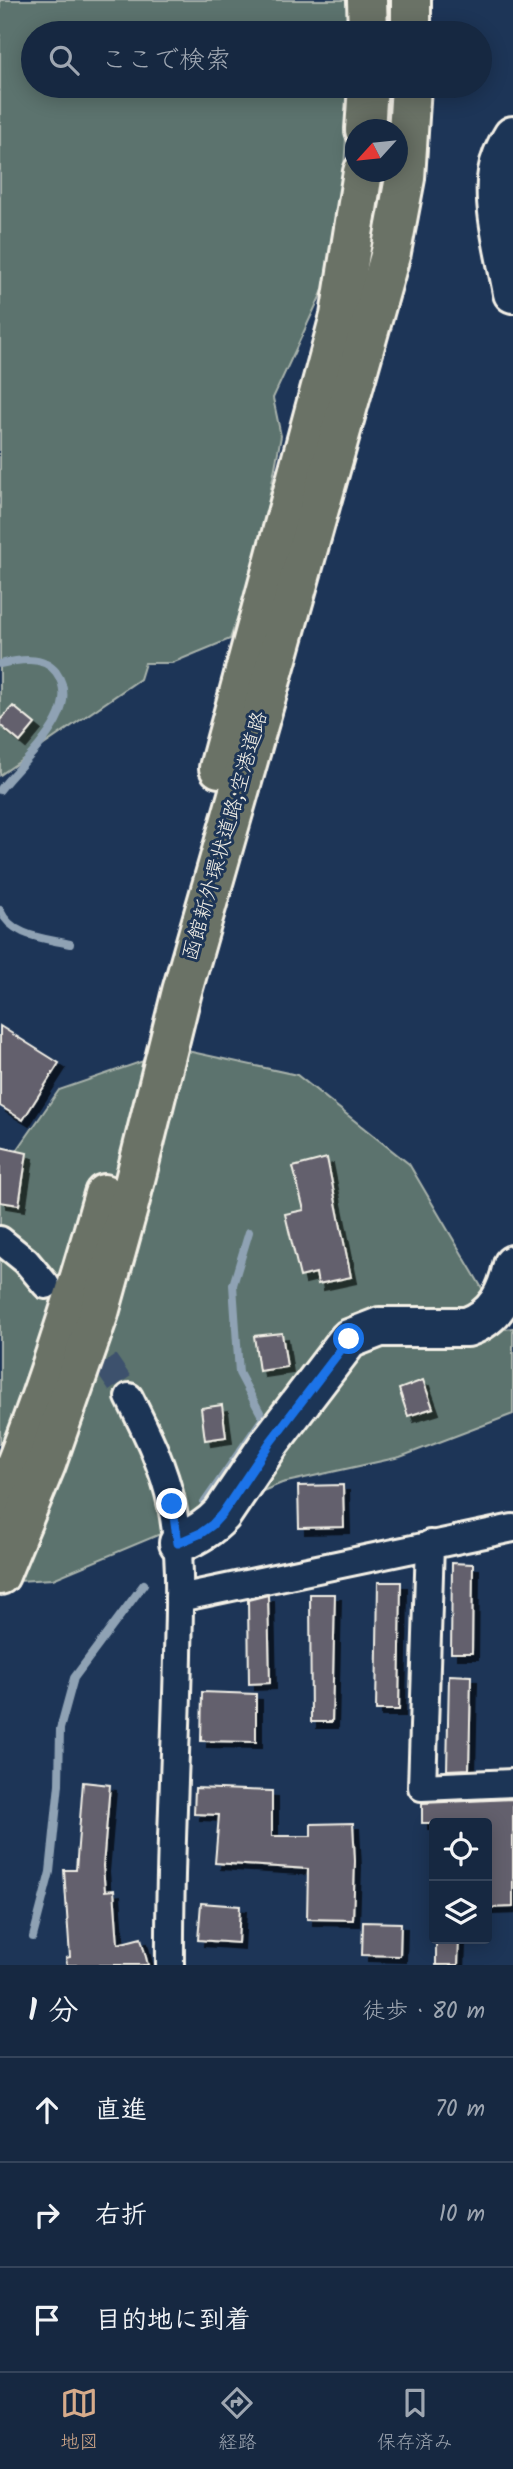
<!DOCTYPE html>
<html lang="ja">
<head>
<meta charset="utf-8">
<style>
  body { margin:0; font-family:Kalam,"Klee One",sans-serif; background:#23344c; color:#f1f3f6 }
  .controls { position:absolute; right:21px; bottom:21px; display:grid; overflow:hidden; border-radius:7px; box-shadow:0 4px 18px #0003 }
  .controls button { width:63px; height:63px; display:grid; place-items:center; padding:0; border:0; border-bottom:2px solid #35445a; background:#162841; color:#f1f3f6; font:35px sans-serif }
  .compass { position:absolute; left:345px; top:119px; width:63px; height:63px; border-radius:50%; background:#162841; box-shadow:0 4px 18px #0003; rotate:243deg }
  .stop { position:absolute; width:21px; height:21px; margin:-16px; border:5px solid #1a73e8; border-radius:50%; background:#fff }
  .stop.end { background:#1a73e8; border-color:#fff; box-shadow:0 2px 7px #0008 }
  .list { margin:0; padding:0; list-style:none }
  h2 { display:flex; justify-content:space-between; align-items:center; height:91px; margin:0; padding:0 28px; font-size:30px }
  h2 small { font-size:23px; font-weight:400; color:#9ea6b1 }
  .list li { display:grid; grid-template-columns:46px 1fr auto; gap:21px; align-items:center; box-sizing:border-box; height:105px; padding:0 28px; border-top:2px solid #35445a }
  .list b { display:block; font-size:26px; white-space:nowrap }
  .list em { font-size:23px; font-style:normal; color:#9ea6b1 }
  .icon { flex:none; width:38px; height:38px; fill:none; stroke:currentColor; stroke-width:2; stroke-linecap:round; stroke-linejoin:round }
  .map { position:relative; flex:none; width:513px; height:1965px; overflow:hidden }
  .search { position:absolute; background:#162841; box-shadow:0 4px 18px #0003; left:21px; right:21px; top:21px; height:77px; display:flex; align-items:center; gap:18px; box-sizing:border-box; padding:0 24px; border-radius:38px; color:#9ea6b1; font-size:26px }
  .sheet { height:406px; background:#162841 }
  nav { display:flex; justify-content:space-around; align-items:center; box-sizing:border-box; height:98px; border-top:2px solid #35445a; background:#162841; font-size:19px; color:#9ea6b1 }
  nav a { display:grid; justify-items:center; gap:4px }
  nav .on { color:#d6ab8b }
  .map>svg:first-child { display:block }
  .green { fill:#5b736e; stroke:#a8b2ab; stroke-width:2 }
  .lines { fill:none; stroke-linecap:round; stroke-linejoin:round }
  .stream { stroke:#8fa2b4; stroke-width:8 }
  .building { fill:#63606d; stroke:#f4f1e8; stroke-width:2; filter:url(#shadow) }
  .street-tunnel { stroke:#3d516d; stroke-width:26; stroke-dasharray:26 13; stroke-linecap:butt }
  .street-casing { stroke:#f4f1e8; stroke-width:32 }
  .secondary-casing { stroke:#f4f1e8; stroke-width:44 }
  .highway-casing { stroke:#f4f1e8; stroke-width:44 }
  .street { stroke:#1d3557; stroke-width:26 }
  .secondary { stroke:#1d3557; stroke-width:38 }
  .highway { stroke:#6a7266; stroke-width:38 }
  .route { stroke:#1a73e8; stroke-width:9 }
  .labels { text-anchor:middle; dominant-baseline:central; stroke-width:6; stroke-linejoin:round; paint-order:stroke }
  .street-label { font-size:21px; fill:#f4f1e8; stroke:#1d3557 }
</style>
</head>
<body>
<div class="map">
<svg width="513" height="1965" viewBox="0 0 513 1965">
  <defs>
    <filter id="shadow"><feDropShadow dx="6" dy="6" stdDeviation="0" flood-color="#0009"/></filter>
  </defs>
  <rect width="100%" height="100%" fill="#1d3557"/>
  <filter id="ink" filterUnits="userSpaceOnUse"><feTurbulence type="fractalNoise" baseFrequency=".0143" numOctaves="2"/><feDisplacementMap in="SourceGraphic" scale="14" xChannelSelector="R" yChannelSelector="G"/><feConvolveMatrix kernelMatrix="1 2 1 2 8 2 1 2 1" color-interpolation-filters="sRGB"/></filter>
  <g filter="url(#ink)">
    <!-- green -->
    <g class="green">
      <polygon points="0,0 347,0 347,33 33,33 33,86 347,86 346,137 338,258 273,398 281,436 258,557 230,639 172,663 145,663 140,679 0,775"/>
      <polygon points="178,1049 297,1075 409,1164 506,1329 513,1328 513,1414 400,1457 282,1483 53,1579 0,1582 0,1175 59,1090"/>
    </g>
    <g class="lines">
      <!-- stream -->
      <g class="stream">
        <path d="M0,664C18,660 43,655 56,672C85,713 22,760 0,790"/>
        <path d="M0,910C12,937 44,938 70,944"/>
        <polyline points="204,1503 263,1418 239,1373 233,1285 249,1232"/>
        <polyline points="33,1937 50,1872 59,1784 60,1729 74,1678 144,1584"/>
      </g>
    </g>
    <!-- building -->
    <g class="building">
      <polygon points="13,706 35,724 20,742 0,725 0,720"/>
      <polygon points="0,1026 59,1063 23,1120 0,1106"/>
      <polygon points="0,1147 27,1153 19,1205 0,1202"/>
      <polygon points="327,1158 351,1277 318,1284 316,1273 300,1277 285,1214 304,1210 293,1167"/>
      <polygon points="282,1333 287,1367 259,1371 254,1336"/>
      <polygon points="423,1380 433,1408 408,1416 399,1389"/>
      <polygon points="222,1405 226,1437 205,1440 201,1408"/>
      <polygon points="343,1485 344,1527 299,1528 298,1486"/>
      <polygon points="452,1563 473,1564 472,1653 451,1653"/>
      <polygon points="378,1582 401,1582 399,1710 376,1710"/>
      <polygon points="310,1594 335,1594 332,1722 311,1722"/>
      <polygon points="268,1595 270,1683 249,1684 248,1600"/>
      <polygon points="449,1675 471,1676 469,1769 447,1770"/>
      <polygon points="202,1692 256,1694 256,1742 201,1741"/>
      <polygon points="83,1782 110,1785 103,1866 105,1891 114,1890 118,1944 141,1938 148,1965 67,1965 66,1958 70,1957 64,1870 76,1870"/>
      <polygon points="195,1788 272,1791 272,1836 311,1836 311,1824 353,1823 355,1861 353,1920 307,1919 308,1869 215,1863 219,1815 194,1814"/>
      <polygon points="513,1799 513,1907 487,1908 487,1823 422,1823 422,1803"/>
      <polygon points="201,1903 240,1906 238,1943 198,1940"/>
      <polygon points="363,1922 401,1923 400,1956 362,1955"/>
      <polygon points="436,1939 459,1939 458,1965 436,1965"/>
    </g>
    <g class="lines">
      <!-- street-tunnel -->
      <polyline class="street-tunnel" points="83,1330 129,1397"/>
      <defs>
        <g id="street">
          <polyline points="0,1240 26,1261 46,1285"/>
          <path d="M129,1397C147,1433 164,1467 172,1506C182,1558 179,1603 178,1655C176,1759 169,1862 170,1965"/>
          <polyline points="430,1544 422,1787 513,1783"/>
          <polyline points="179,1598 513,1528"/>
        </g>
        <g id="secondary">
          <path d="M513,136C506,147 500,159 498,172C492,205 507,259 513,293"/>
          <path d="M179,1543C196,1535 209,1528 222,1514L271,1441L349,1339L380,1327H467C496,1317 507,1293 513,1265"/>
        </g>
        <g id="highway">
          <polyline points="367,0 368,33"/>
          <polyline points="411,0 411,33"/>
          <polyline points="365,130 368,86"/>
          <polyline points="219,768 340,316 363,172"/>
          <path d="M0,1504C41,1404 75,1299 104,1194"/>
          <polyline points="0,1575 46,1464 99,1313 128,1208 182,991 280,648 391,252 405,178 411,86"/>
        </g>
      </defs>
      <!-- street casing -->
      <use href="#street" class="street-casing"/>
      <!-- secondary casing -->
      <use href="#secondary" class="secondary-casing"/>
      <!-- highway casing -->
      <use href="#highway" class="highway-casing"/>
      <!-- street -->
      <use href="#street" class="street"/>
      <!-- secondary -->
      <use href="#secondary" class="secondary"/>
      <!-- highway -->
      <use href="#highway" class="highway"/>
    </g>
  </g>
  <g class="lines" filter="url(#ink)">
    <!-- route -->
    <polyline class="route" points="172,1504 178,1543 201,1533 212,1525 222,1514 271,1441 349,1339"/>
  </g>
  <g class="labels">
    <!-- street labels -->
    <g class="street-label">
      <text transform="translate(226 836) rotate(-74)">函館新外環状道路;空港道路</text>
    </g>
  </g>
</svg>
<div class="controls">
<button><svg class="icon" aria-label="locate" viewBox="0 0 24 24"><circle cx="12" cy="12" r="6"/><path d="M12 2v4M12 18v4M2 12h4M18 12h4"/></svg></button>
<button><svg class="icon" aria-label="layers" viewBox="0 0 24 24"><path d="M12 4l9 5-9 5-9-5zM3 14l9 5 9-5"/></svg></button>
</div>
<svg class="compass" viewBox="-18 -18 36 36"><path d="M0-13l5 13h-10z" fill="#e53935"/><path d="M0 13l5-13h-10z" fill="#9ea6b1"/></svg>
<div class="stop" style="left:349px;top:1339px"></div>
<div class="stop end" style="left:172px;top:1504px"></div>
<div class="search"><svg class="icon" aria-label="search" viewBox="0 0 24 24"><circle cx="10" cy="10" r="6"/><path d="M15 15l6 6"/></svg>ここで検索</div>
</div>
<section class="sheet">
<h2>1 分<small>徒歩 · 80 m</small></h2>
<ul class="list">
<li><svg class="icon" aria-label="ahead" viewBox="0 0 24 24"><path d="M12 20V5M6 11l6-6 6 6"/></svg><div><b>直進</b></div><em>70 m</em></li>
<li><svg class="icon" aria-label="right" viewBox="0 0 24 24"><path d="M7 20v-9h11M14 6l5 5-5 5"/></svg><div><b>右折</b></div><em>10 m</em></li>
<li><svg class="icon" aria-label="arrive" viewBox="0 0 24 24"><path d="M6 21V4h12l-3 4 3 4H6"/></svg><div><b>目的地に到着</b></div></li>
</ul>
</section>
<nav>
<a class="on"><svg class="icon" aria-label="map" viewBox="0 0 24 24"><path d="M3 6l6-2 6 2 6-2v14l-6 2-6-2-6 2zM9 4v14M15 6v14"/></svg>地図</a>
<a><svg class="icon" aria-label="directions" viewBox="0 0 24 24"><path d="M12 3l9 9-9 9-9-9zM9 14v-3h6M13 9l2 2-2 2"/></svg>経路</a>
<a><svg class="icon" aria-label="saved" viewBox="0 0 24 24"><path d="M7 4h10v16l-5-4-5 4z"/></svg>保存済み</a>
</nav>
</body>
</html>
